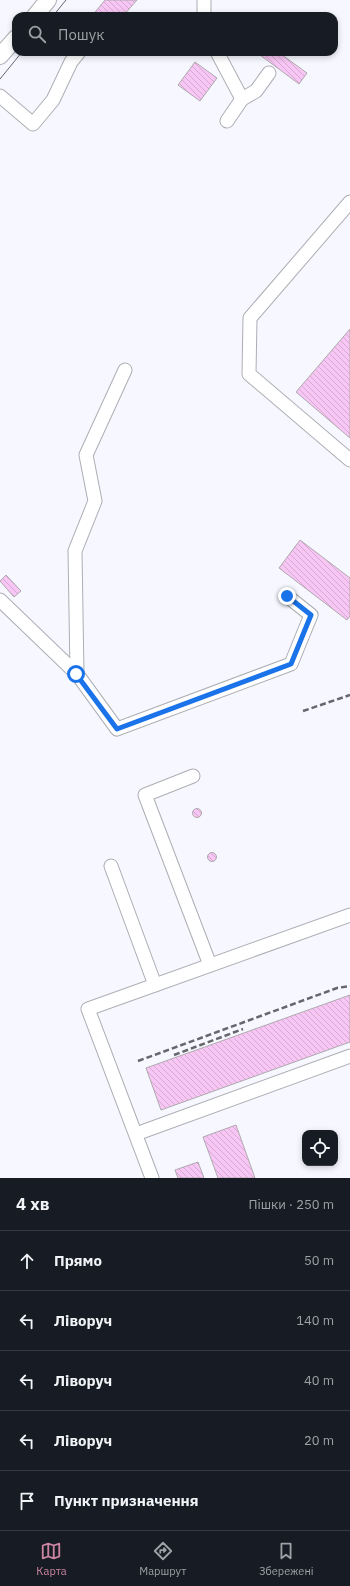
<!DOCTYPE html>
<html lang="uk">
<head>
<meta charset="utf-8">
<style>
  body { margin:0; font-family:"IBM Plex Sans",sans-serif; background:#242831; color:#f1f3f6 }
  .controls { position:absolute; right:12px; bottom:12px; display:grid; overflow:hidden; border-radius:8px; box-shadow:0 2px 6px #0003 }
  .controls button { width:36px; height:36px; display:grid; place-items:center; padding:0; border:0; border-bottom:1px solid #363941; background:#171b24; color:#f1f3f6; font:20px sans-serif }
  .stop { position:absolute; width:12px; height:12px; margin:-9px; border:3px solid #1a73e8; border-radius:50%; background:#fff }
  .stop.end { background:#1a73e8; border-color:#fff; box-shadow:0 1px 4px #0008 }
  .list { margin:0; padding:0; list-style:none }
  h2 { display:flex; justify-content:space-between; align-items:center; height:52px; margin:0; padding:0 16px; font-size:17px }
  h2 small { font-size:13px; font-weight:400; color:#9ea1a6 }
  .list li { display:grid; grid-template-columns:26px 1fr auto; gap:12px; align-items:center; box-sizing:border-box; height:60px; padding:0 16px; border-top:1px solid #363941 }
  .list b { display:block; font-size:15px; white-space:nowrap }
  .list em { font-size:13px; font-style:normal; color:#9ea1a6 }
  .icon { flex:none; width:22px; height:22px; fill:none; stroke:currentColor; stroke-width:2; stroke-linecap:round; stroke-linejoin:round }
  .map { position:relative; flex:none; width:350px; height:1178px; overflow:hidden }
  .search { position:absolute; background:#171b24; box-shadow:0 2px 6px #0003; left:12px; right:12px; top:12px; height:44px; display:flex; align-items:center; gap:10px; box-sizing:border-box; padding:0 14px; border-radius:12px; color:#9ea1a6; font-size:15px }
  .sheet { height:352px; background:#171b24 }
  nav { display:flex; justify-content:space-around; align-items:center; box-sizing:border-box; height:56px; border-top:1px solid #363941; background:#171b24; font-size:11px; color:#9ea1a6 }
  nav a { display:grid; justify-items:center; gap:2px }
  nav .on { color:#cc86a4 }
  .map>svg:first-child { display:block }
  .building { fill:url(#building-back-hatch); stroke:#aea9ad }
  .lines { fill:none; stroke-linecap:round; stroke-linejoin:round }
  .minor-casing { stroke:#adaeb4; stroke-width:15 }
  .major-casing { stroke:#adaeb4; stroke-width:18 }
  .minor { stroke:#fff; stroke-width:13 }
  .major { stroke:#fff; stroke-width:16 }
  .tram { stroke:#66676b; stroke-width:1 }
  .rail { stroke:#66676b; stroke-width:2.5; stroke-dasharray:6 3; stroke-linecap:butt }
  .route { stroke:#1a73e8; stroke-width:5 }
</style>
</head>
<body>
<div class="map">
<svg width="350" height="1178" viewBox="0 0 350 1178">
  <defs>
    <pattern id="building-back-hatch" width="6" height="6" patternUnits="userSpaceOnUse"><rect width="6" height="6" fill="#f8c6f4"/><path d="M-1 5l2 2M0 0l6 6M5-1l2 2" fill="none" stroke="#d5aad1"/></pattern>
  </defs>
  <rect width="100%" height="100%" fill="#f7f8ff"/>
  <!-- building -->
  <g class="building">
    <polygon points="105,0 137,0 123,16 92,16"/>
    <polygon points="256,52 278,52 307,73 299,84"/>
    <polygon points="195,62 217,78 200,101 178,85"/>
    <polygon points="350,329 350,438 296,392"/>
    <polygon points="300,540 350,578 350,616 347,620 279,568"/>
    <polygon points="6,575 21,591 14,597 0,581"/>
    <circle cx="197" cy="813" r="4.5"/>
    <circle cx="212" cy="857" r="4.5"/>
    <polygon points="350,995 350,1042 161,1110 146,1068"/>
    <polygon points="236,1125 255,1178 218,1178 203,1137"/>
    <polygon points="198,1162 204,1178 178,1178 175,1170"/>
  </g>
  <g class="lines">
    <defs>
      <g id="minor">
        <polyline points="204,16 204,0"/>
        <polyline points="217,52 242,99"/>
        <polyline points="0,96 33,124 53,100 71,62 79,52"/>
        <polyline points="227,121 242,99 256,91 269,73"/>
        <polyline points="350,202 250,318 249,374 350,460"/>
        <polyline points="0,600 77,674 117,729 291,664 311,615 287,596"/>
        <polyline points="77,674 75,551 95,501 86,455 125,370"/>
        <polyline points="193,776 145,795 210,965"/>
        <polyline points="111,866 155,985"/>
        <polyline points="136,1134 350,1056"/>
        <polyline points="152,1178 88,1009 350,915"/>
      </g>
      <g id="major">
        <polyline points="35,16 48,0"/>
        <polyline points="0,56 16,38"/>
      </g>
    </defs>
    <!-- minor casing -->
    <use href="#minor" class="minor-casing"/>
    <!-- major casing -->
    <use href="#major" class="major-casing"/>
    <!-- minor -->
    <use href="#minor" class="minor"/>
    <!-- major -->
    <use href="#major" class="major"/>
    <!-- tram -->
    <g class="tram">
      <polyline points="53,16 66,0"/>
      <polyline points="0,79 22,52"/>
    </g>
    <!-- rail -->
    <g class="rail">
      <polyline points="303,711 350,695"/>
      <polyline points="174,1055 243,1029"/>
      <polyline points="138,1061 337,988 350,986"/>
    </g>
  </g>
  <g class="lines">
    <!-- route -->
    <polyline class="route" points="76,674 117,729 291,664 311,615 287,596"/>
  </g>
</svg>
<div class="controls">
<button><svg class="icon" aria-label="locate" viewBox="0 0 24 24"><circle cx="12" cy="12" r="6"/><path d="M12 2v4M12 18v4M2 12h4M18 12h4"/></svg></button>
</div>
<div class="stop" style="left:76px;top:674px"></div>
<div class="stop end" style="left:287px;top:596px"></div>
<div class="search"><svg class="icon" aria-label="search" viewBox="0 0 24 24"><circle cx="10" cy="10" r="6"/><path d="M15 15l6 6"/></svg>Пошук</div>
</div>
<section class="sheet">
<h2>4 хв<small>Пішки · 250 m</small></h2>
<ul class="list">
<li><svg class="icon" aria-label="ahead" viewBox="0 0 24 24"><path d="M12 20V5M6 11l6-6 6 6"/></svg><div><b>Прямо</b></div><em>50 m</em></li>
<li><svg class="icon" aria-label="left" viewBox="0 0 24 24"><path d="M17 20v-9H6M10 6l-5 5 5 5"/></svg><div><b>Ліворуч</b></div><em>140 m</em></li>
<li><svg class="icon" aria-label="left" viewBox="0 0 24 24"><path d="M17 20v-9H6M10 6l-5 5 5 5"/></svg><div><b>Ліворуч</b></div><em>40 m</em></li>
<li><svg class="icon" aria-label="left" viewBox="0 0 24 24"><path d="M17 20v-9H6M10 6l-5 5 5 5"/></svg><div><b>Ліворуч</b></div><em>20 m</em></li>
<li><svg class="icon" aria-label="arrive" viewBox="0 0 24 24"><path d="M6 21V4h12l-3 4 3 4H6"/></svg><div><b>Пункт призначення</b></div></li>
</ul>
</section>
<nav>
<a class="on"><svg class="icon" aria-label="map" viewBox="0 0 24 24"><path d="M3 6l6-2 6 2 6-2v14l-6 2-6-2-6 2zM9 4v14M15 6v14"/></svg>Карта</a>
<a><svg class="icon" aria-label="directions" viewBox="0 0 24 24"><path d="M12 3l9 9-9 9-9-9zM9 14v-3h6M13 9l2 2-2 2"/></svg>Маршрут</a>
<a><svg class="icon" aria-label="saved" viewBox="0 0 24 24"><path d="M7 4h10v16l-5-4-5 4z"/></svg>Збережені</a>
</nav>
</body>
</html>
